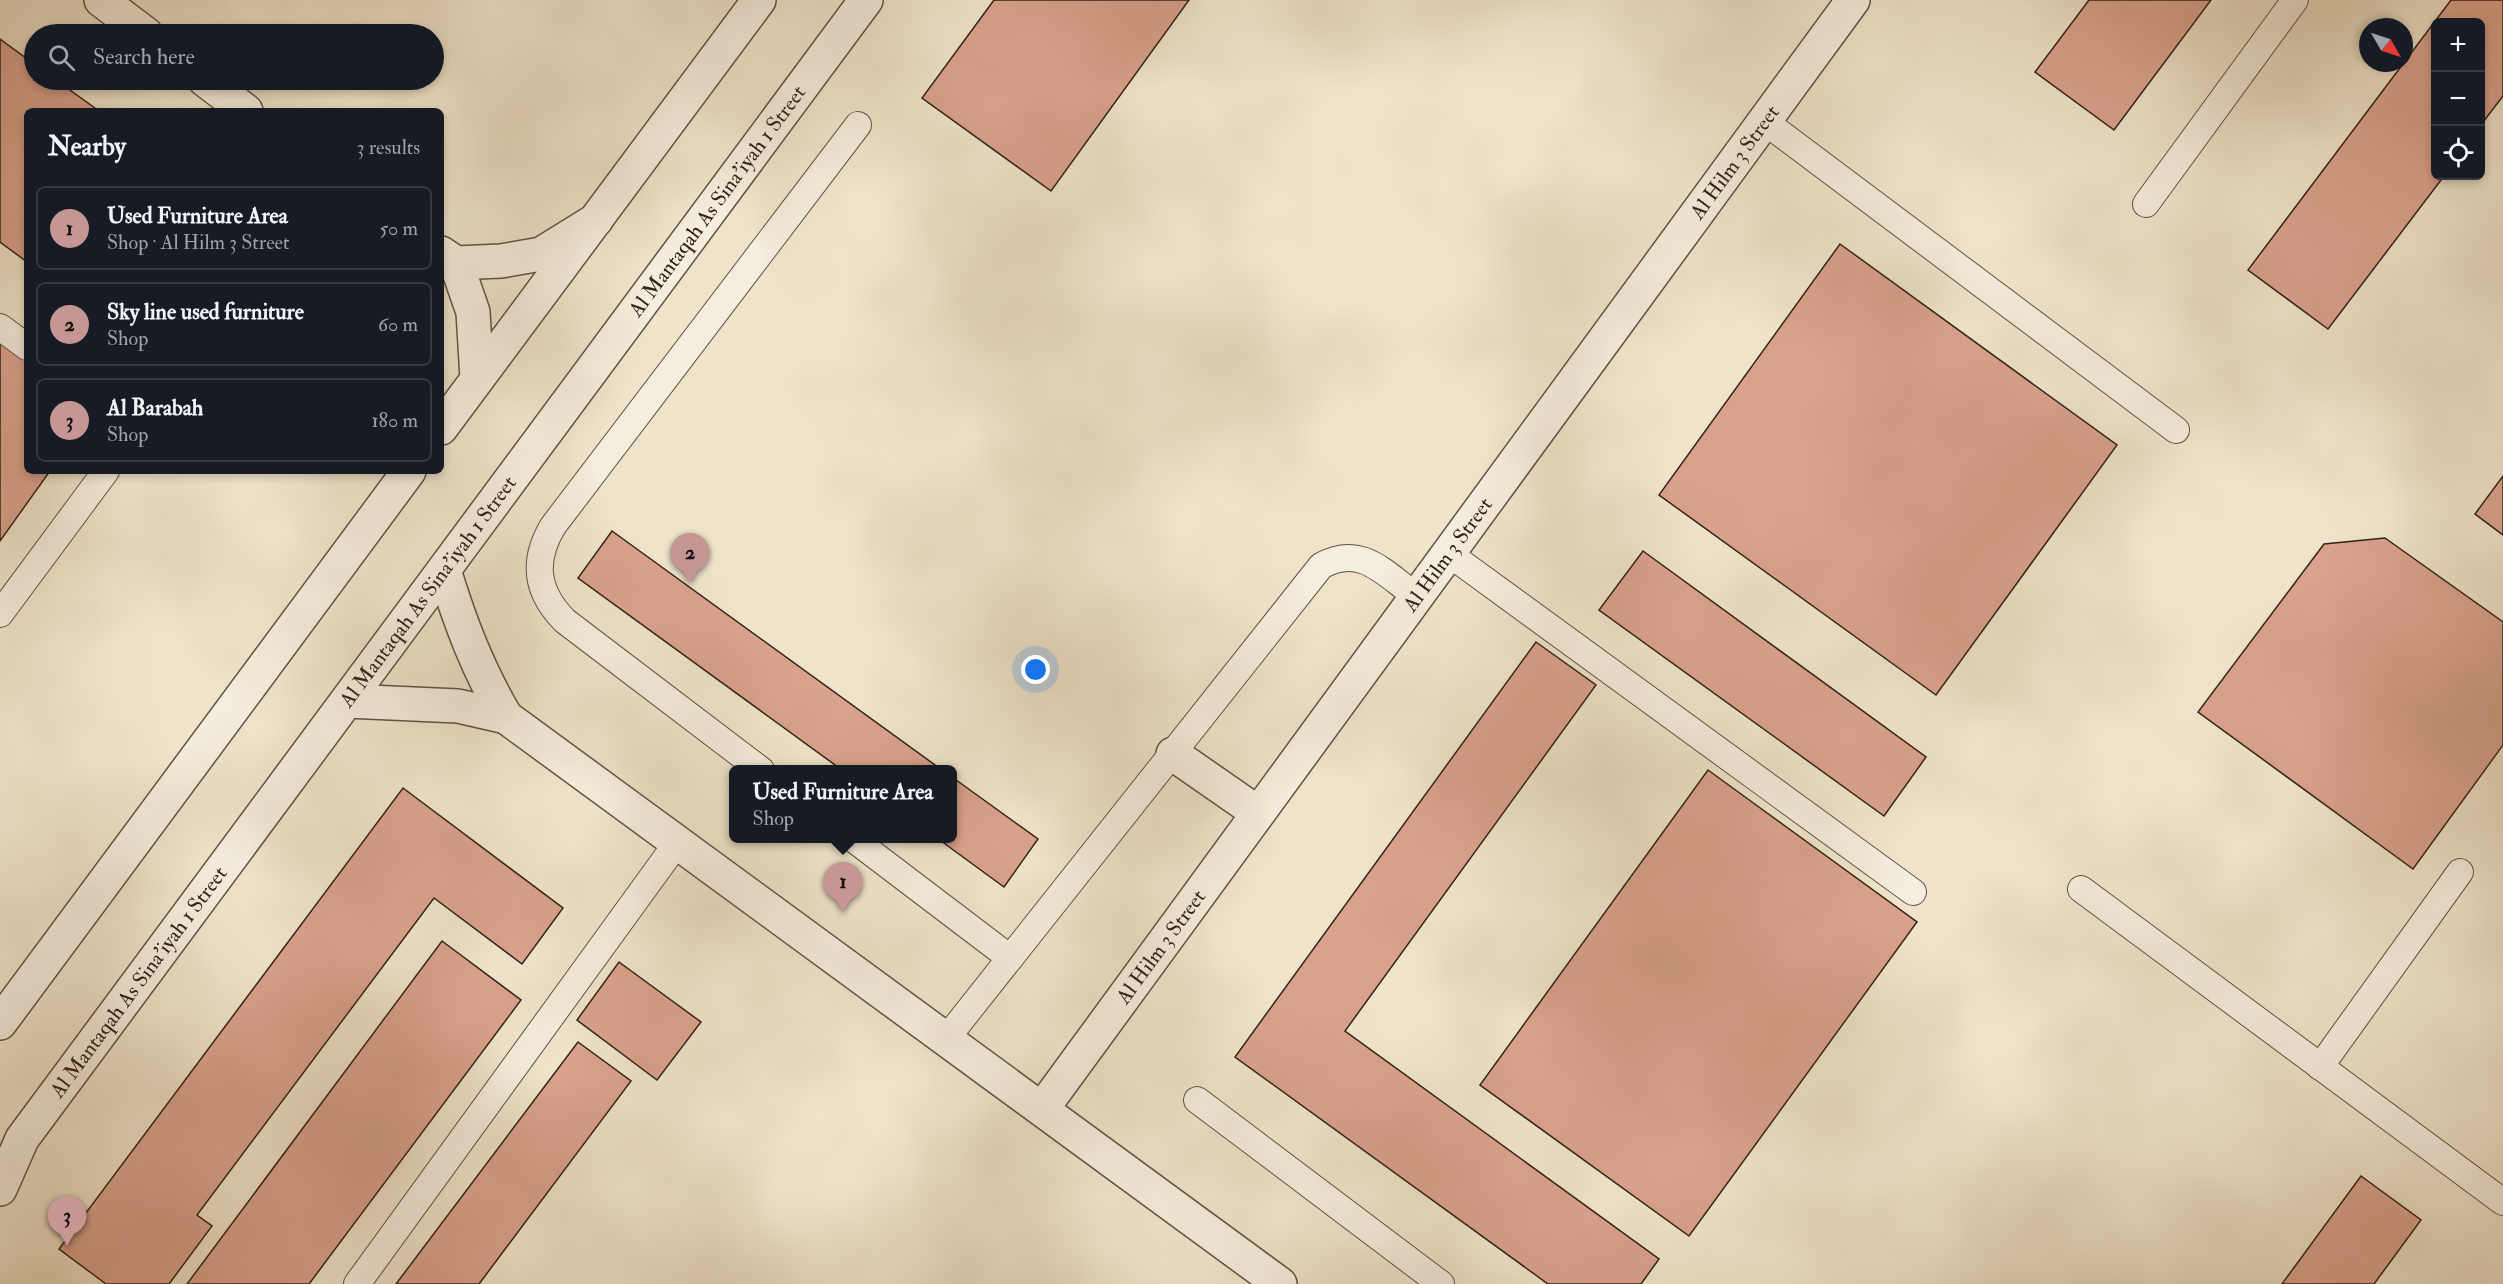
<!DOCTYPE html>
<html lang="en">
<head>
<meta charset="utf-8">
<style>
  body { margin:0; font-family:"IM FELL Double Pica",serif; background:#20242c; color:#f1f3f6 }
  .controls { position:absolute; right:18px; top:18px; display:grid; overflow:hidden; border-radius:9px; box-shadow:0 3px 9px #0003 }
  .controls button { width:54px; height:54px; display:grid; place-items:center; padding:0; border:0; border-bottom:2px solid #363941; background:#171b24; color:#f1f3f6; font:30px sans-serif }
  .compass { position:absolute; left:2359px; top:18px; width:54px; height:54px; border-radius:50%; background:#171b24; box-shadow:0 3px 9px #0003; rotate:129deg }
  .you { position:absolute; left:1036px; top:670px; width:21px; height:21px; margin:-15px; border:4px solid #fff; border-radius:50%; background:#1a73e8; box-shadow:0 0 0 9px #1a73e833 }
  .badge { display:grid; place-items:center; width:39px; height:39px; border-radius:50%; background:#c59692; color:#111; font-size:20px; font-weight:700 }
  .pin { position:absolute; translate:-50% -50px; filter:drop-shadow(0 2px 3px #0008) }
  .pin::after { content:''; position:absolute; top:32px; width:21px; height:18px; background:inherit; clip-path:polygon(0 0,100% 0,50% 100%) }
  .popup { position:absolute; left:729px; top:765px; width:228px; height:78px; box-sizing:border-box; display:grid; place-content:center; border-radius:9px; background:#171b24; filter:drop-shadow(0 2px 4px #0005); font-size:20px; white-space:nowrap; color:#9ea1a6 }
  .popup b { font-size:22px; color:#f1f3f6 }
  .popup::after { content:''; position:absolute; left:50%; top:100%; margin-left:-12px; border:12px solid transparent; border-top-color:#171b24 }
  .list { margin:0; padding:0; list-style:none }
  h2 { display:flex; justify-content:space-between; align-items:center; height:78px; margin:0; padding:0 24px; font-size:26px }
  h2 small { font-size:20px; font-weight:400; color:#9ea1a6 }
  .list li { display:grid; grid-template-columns:39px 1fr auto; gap:18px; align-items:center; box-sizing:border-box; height:84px; margin:0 12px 12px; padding:0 12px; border:2px solid #363941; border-radius:9px }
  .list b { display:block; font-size:22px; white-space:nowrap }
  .list p { margin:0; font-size:20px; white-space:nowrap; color:#9ea1a6 }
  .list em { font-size:20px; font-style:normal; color:#9ea1a6 }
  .icon { flex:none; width:33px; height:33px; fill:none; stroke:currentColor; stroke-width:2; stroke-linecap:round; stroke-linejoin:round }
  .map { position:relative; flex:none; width:2503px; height:1284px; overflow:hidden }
  .search { position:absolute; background:#171b24; box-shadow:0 3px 9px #0003; left:24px; top:24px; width:420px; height:66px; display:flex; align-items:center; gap:15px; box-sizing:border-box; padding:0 21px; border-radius:33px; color:#9ea1a6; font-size:22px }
  .panel { position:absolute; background:#171b24; box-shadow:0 3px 9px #0003; left:24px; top:108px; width:420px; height:366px; border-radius:9px }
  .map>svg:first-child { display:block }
  .building { fill:#daa28d; stroke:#312118; stroke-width:1.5 }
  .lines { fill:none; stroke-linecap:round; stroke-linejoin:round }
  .service-casing { stroke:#605244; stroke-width:28 }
  .minor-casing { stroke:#605244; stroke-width:36 }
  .tertiary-casing { stroke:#605244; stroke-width:36 }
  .service { stroke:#f5eddd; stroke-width:26 }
  .minor { stroke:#f5eddd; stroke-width:33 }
  .tertiary { stroke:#f5eddd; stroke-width:33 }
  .labels { text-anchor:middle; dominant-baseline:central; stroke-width:4.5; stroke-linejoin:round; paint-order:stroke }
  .street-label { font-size:21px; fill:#312118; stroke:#f5eddd }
</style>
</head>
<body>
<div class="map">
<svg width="2503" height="1284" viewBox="0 0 2503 1284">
  <rect width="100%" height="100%" fill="#efe4ca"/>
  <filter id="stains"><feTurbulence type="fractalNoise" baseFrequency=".00333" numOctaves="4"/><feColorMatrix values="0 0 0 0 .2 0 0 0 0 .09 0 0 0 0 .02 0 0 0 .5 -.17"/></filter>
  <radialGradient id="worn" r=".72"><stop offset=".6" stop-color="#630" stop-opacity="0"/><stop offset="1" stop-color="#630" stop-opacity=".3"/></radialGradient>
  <!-- building -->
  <g class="building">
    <polygon points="994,0 1189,0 1051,191 922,98"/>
    <polygon points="2089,0 2211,0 2114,130 2035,72"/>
    <polygon points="2451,0 2503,0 2503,96 2480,126 2480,22 2436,22 2436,176 2444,176 2328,329 2248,270"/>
    <polygon points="0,39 34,64 34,80 56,80 99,111 27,111 27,262 0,242"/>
    <polygon points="1840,244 2117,445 1936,695 1659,495"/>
    <polygon points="0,340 27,359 27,471 50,471 0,541"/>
    <polygon points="2503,476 2503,535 2475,514"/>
    <polygon points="612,531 942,770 842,770 578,578"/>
    <polygon points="2385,538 2503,622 2503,745 2413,869 2198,712 2324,544"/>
    <polygon points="1643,551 1926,757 1884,816 1599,610"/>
    <polygon points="1536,642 1596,685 1345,1031 1659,1259 1641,1284 1548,1284 1235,1057"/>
    <polygon points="1708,770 1917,922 1689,1236 1480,1085"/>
    <polygon points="952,777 1038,839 1004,887 937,838 952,838"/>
    <polygon points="403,788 563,908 522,964 434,898 197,1215 212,1226 169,1284 106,1284 59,1249"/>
    <polygon points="442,941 521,1000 309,1284 187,1284"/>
    <polygon points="619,962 701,1022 657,1080 577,1020"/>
    <polygon points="578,1042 631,1081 479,1284 396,1284"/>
    <polygon points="2361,1176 2421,1220 2374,1284 2282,1284"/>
  </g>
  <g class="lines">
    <defs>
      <g id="service">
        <polyline points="1764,121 2176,430"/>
        <polyline points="2146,204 2295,0"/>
        <polyline points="0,327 27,347"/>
        <polyline points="1448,553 1913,892"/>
        <polyline points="0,614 106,471"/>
        <path d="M761,770L565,621C536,592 532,561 553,526L858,125"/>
        <polyline points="852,838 1010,958"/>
        <polyline points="2081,889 2503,1202"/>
        <path d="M946,1039L1321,566C1361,543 1385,574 1416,596"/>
        <polyline points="2320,1067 2460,872"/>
        <polyline points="1197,1100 1441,1284"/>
        <polyline points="357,1284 677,843"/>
      </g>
      <g id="minor">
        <polyline points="101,0 146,34"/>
        <polyline points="205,80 246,111"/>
        <polyline points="441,253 456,263 473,312 477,379"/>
        <polyline points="456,263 501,261 541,254 596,220"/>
        <path d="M444,570C460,622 478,670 506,717L1280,1284"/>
        <polyline points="347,701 458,706 506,717"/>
        <polyline points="1173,754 1258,813"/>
        <path id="s1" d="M1042,1109L1853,0"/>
      </g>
      <g id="tertiary">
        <polyline points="441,428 759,0"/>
        <polyline points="0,1023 409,471"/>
        <path id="s2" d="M0,1189L22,1139L866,0"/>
      </g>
    </defs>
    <!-- service casing -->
    <use href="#service" class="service-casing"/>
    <!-- minor casing -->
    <use href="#minor" class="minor-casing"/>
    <!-- tertiary casing -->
    <use href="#tertiary" class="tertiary-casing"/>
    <!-- service -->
    <use href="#service" class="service"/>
    <!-- minor -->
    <use href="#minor" class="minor"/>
    <!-- tertiary -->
    <use href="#tertiary" class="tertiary"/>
  </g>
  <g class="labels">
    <!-- street labels -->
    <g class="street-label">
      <text stroke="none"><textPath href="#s1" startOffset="1173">Al Hilm 3 Street</textPath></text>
      <text stroke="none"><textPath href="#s2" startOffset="1222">Al Mantaqah As Sina'iyah 1 Street</textPath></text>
      <text stroke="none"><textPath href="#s1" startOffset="687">Al Hilm 3 Street</textPath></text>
      <text stroke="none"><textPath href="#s2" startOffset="736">Al Mantaqah As Sina'iyah 1 Street</textPath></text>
      <text stroke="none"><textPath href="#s1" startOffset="201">Al Hilm 3 Street</textPath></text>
      <text stroke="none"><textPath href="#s2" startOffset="250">Al Mantaqah As Sina'iyah 1 Street</textPath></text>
    </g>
  </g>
  <rect width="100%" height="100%" filter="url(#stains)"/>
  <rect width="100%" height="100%" fill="url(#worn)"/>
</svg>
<div class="controls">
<button>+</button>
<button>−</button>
<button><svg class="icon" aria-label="locate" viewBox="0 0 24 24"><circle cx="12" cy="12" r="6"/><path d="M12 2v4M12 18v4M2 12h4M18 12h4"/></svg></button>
</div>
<svg class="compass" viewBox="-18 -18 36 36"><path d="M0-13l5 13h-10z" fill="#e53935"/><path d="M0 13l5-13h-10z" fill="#9ea1a6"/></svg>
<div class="you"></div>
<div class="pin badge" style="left:843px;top:912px">1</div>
<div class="popup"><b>Used Furniture Area</b>Shop</div>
<div class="pin badge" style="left:690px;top:583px">2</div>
<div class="pin badge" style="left:67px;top:1246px">3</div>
<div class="search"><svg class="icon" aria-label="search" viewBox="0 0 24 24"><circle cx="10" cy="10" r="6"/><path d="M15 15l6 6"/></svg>Search here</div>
<section class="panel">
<h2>Nearby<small>3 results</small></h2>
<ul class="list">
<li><span class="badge">1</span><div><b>Used Furniture Area</b><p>Shop · Al Hilm 3 Street</p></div><em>50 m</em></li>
<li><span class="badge">2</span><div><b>Sky line used furniture</b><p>Shop</p></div><em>60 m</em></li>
<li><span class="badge">3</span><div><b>Al Barabah</b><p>Shop</p></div><em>180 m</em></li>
</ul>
</section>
</div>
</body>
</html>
